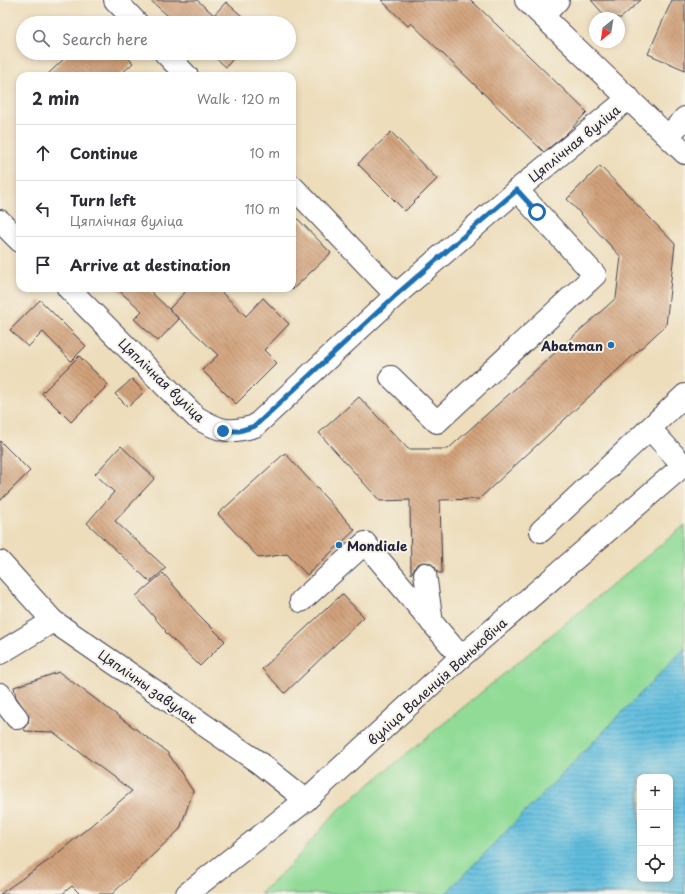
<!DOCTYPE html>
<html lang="en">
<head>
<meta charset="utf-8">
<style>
  body { margin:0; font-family:"Playpen Sans",sans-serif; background:#f2f2f3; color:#2b2b33 }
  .controls { position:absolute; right:12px; bottom:12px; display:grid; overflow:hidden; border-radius:8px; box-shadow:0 2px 6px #0003 }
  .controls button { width:36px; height:36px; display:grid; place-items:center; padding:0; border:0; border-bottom:1px solid #e1e1e2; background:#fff; color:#2b2b33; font:20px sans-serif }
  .compass { position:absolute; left:589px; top:12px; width:36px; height:36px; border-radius:50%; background:#fff; box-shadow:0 2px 6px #0003; rotate:210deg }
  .stop { position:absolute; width:12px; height:12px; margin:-9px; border:3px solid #1f6fb2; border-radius:50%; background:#fff }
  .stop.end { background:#1f6fb2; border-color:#fff; box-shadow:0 1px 4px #0008 }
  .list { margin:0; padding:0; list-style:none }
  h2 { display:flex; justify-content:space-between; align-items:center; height:52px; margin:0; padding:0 16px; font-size:17px }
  h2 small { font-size:13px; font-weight:400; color:#7c7c81 }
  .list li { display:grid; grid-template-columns:26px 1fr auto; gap:12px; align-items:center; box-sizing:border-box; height:56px; padding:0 16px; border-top:1px solid #e1e1e2 }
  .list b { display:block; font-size:15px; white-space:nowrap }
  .list p { margin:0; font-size:13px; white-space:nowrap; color:#7c7c81 }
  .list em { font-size:13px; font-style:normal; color:#7c7c81 }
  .icon { flex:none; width:22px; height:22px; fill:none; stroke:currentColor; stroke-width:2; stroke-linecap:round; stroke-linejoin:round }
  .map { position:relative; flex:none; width:685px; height:894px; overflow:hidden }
  .search { position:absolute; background:#fff; box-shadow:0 2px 6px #0003; left:16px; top:16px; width:280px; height:44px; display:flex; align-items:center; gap:10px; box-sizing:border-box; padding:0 14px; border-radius:22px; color:#7c7c81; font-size:15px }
  .panel { position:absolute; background:#fff; box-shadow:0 2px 6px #0003; left:16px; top:72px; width:280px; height:220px; border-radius:12px }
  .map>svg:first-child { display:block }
  .green { fill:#91db97; stroke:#5a7e69; fill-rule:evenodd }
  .water { fill:url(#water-rules); stroke:#42708d; fill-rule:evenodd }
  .building { fill:url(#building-back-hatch) }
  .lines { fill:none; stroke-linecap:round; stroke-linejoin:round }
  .minor-casing { stroke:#403e4e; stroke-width:24 }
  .minor { stroke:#fff; stroke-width:22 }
  .route { stroke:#1f6fb2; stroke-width:5 }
  .poi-dot { fill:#1f6fb2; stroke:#f7f3e8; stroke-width:1.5 }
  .labels { text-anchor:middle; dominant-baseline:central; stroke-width:4; stroke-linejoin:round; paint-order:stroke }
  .street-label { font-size:13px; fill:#22223b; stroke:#f7f3e8 }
  .poi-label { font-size:13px; font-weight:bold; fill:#22223b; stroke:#f7f3e8; text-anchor:end }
</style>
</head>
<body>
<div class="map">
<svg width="685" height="894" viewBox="0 0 685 894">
  <defs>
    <pattern id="water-rules" width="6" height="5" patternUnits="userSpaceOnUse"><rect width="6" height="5" fill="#61bedf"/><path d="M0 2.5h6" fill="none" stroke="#509ab6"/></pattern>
    <pattern id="building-back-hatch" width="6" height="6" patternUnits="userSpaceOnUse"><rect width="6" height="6" fill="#d1a17a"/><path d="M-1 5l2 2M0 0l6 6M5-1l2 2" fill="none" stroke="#a98365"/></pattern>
  </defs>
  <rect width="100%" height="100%" fill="#f7f3e8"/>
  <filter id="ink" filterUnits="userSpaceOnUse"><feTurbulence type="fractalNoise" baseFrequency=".025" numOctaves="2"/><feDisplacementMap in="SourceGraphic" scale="8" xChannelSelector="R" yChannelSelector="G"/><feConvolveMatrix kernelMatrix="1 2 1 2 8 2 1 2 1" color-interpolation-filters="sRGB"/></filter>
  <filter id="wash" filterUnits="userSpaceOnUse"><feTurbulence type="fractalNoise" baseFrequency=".012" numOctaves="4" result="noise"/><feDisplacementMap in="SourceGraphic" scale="16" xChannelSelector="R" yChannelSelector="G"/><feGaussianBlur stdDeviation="0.9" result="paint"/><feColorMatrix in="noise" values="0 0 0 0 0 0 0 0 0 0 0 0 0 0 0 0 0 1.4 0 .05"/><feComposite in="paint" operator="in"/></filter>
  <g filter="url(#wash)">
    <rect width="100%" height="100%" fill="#edddbb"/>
    <!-- green -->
    <path class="green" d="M685,525V894H260L294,861L336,812ZM640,777H670V879H640Z"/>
    <!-- water -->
    <path class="water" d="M685,648V894H445ZM640,777H670V879H640Z"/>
    <g id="blocks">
      <!-- building -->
      <g class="building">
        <polygon points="150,0 197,0 214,15 226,2 250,23 176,23"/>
        <polygon points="381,0 471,0 587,112 566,134 544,152 411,23 408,26"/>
        <polygon points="591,0 641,0 621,18 607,18"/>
        <polygon points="672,0 685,0 685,70 648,54"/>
        <polygon points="70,53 123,53 133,63 119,76 46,76"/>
        <polygon points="210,53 238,53 226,67"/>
        <polygon points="391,132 437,179 405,211 358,164"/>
        <polygon points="600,166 675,244 666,325 479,499 440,500 442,573 438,573 435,567 430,563 424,562 417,564 411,574 410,500 380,501 319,433 359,397 408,449 448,449 616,298 621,257 567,199"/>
        <polygon points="292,213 331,253 292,290"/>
        <polygon points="116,288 147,288 179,319 158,341 134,319 142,311"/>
        <polygon points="189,288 217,288 246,316 263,298 289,324 264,350 277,363 236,404 202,370 218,355 169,309"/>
        <polygon points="40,300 86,346 71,361 43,332 28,347 10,330"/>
        <polygon points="79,356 108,385 71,422 42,393"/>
        <polygon points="132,379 144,392 128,407 115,394"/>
        <polygon points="0,441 30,471 0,501"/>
        <polygon points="121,446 155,478 115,521 166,568 150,582 87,523 114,492 95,474"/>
        <polygon points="285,453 355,530 307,575 287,554 259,558 218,514"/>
        <polygon points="163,573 197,613 225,641 200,666 165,632 166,631 136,596"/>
        <polygon points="342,594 364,617 285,693 262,669"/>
        <polygon points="59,672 168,753 193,791 180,829 112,894 80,894 72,886 62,894 0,894 52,858 132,791 53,732 25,731 24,728 28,723 29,716 16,697 14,687"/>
      </g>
    </g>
  </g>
  <g filter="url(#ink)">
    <use href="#blocks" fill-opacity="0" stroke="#403e4e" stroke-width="1"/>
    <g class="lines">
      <defs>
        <g id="minor">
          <polyline points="115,0 137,23"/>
          <polyline points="526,0 685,153"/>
          <polyline points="543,16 558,0"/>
          <polyline points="165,53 187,76"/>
          <polyline points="668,136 685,118"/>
          <polyline points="292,186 396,295"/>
          <polyline points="0,221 20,241"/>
          <path d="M68,288L196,417C219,431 229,434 255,426L396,295L517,190L629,98"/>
          <polyline points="391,377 437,422 595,275 517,190"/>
          <polyline points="650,429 684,466"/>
          <polyline points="541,531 685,395"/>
          <polyline points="0,562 53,621 258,762 306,800"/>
          <polyline points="425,574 432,623"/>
          <polyline points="301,601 365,543 461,657"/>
          <polyline points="0,653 53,621"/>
          <polyline points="0,694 6,704 17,718"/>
          <polyline points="187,894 306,800 461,657 685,464"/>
        </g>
      </defs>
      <!-- minor casing -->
      <use href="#minor" class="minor-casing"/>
      <!-- minor -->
      <use href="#minor" class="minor"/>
    </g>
  </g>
  <g class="lines" filter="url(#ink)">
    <!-- route -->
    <polyline class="route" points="223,431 239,431 255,426 396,295 517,190 537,212"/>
  </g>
  <!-- markers -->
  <g class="poi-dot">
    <circle cx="611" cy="345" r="4"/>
    <circle cx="339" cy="545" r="4"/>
  </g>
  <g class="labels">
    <!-- street labels -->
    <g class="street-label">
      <text transform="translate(574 143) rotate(-39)">Цяплічная вуліца</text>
      <text transform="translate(162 380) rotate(44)">Цяплічная вуліца</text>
      <text transform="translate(437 681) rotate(-42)">вуліца Валенція Ваньковіча</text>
      <text transform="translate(148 686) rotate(35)">Цяплічны завулак</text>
    </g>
    <!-- poi labels -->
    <g class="poi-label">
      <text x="603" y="345">Abatman</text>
      <text x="347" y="545" text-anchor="start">Mondiale</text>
    </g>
  </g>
</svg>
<div class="controls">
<button>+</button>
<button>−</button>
<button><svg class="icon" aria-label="locate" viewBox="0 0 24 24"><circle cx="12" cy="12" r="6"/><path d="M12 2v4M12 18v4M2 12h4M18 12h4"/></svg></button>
</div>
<svg class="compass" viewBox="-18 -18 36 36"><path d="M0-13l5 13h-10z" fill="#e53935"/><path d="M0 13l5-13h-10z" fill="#7c7c81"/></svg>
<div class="stop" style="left:537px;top:212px"></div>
<div class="stop end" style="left:223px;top:431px"></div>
<div class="search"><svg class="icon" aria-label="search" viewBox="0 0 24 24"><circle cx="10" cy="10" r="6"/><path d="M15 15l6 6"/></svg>Search here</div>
<section class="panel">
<h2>2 min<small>Walk · 120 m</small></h2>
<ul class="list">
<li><svg class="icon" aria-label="ahead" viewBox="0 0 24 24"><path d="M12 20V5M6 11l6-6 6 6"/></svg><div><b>Continue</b></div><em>10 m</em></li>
<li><svg class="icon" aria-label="left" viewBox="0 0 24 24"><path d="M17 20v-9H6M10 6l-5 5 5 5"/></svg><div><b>Turn left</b><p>Цяплічная вуліца</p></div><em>110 m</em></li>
<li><svg class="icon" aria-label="arrive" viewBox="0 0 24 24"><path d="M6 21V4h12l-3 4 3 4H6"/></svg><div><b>Arrive at destination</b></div></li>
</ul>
</section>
</div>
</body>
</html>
